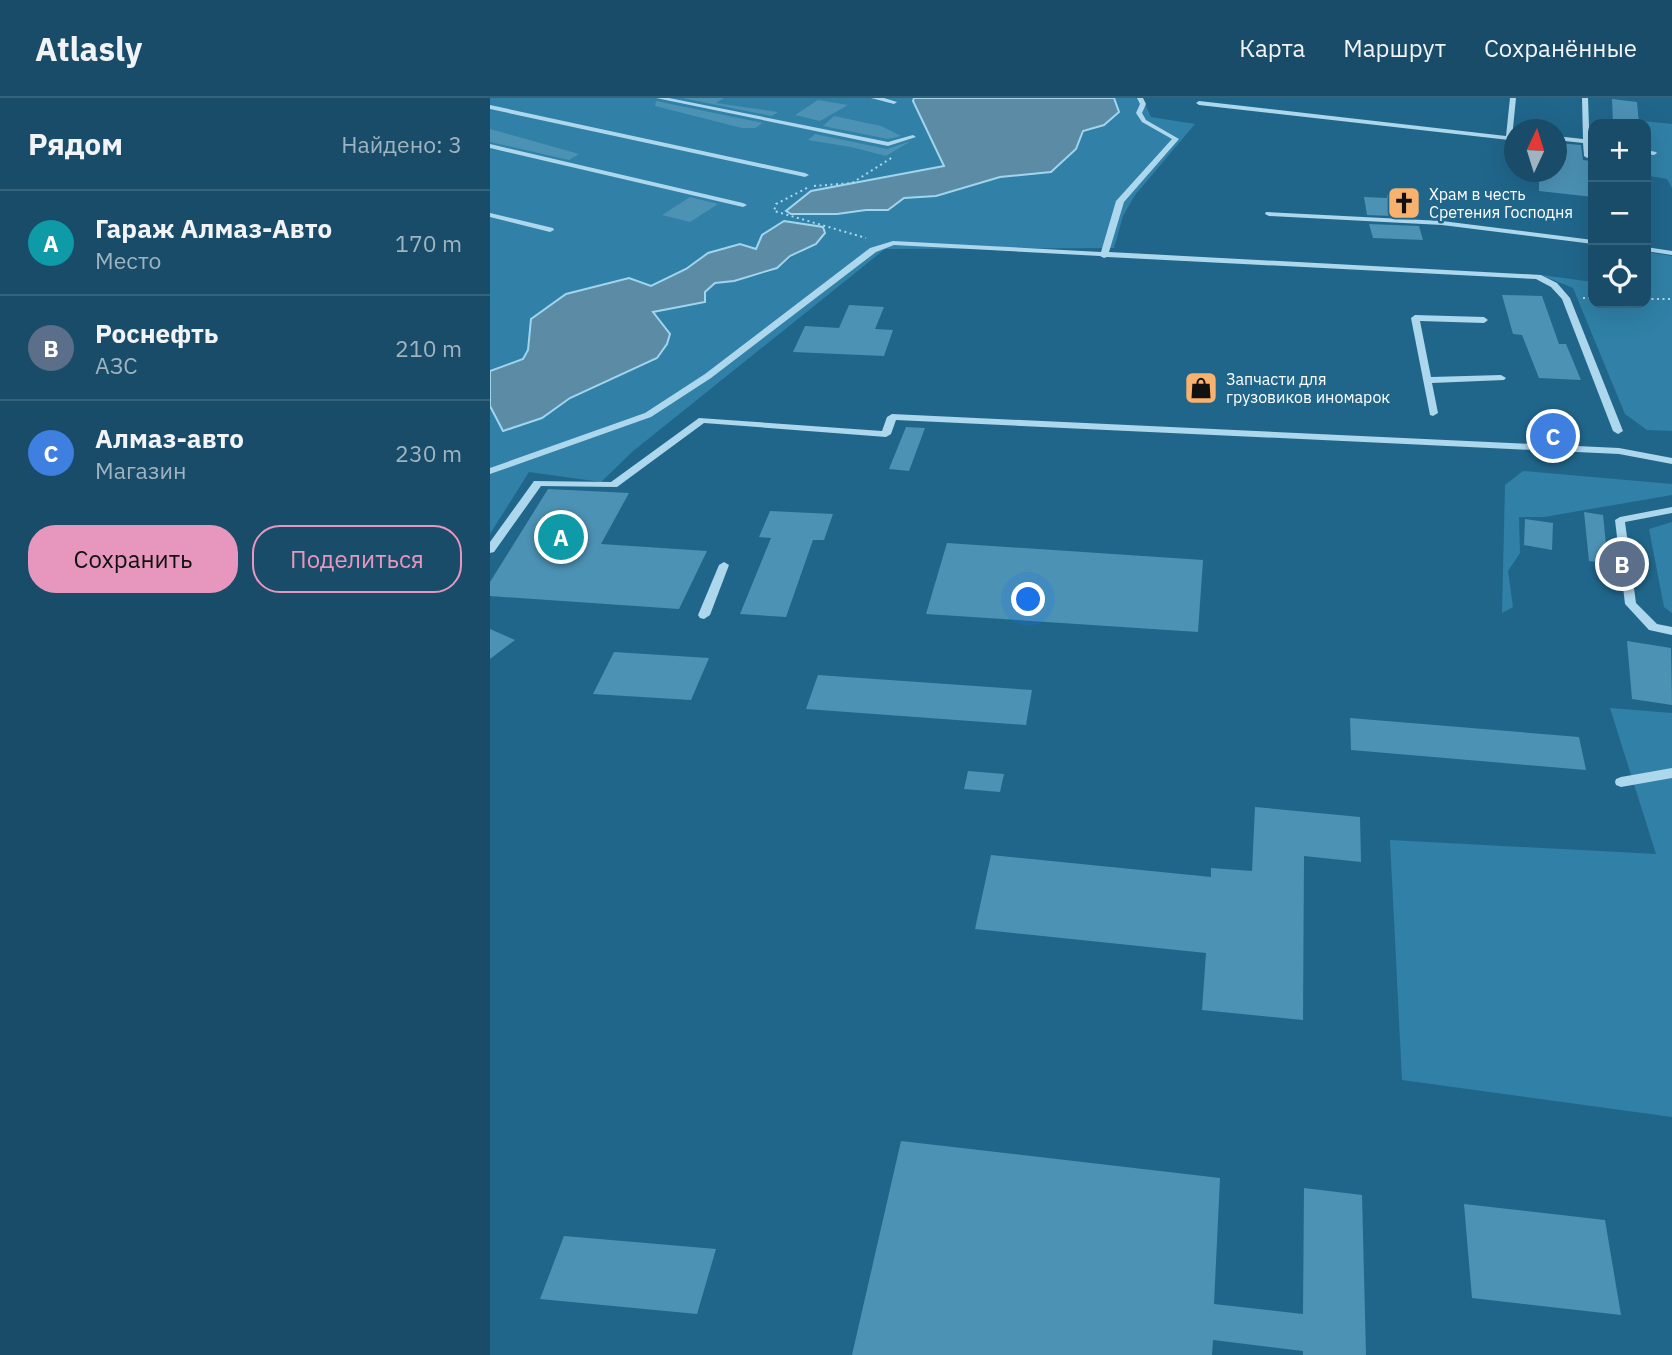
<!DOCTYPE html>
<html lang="ru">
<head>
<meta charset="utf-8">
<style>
  body { margin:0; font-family:"IBM Plex Sans",sans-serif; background:#21536e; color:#f1f3f6 }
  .controls { position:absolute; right:21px; top:21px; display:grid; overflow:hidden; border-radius:14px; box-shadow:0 7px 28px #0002 }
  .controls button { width:63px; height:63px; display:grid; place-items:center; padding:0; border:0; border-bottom:2px solid #36637c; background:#184c68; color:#f1f3f6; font:35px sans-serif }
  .compass { position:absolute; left:1014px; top:21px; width:63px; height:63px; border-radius:50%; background:#184c68; box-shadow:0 7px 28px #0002; rotate:4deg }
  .you { position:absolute; left:539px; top:502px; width:24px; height:24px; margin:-18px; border:5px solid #fff; border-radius:50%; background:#1a73e8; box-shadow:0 0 0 10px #1a73e833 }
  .badge { display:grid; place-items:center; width:46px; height:46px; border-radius:50%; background:#e797bd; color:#fff; font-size:23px; font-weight:700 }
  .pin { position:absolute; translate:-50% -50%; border:4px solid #fff; box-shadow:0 2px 7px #0006 }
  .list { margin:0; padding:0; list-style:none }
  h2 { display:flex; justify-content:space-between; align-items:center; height:91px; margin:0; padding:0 28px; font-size:30px }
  h2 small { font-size:23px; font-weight:400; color:#9fb4c0 }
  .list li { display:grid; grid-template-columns:46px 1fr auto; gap:21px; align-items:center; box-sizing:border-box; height:105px; padding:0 28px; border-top:2px solid #36637c }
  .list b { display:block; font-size:26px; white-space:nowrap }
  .list p { margin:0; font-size:23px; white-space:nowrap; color:#9fb4c0 }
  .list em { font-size:23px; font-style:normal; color:#9fb4c0 }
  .actions { display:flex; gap:14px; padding:21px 28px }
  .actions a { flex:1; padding:16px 0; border:2px solid #e797bd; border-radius:28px; text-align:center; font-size:24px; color:#e797bd }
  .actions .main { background:#e797bd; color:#111 }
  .icon { flex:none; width:38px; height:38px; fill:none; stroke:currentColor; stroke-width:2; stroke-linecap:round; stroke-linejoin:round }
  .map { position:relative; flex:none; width:1182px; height:1257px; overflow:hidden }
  header { display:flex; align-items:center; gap:42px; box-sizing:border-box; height:98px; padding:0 35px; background:#184c68; border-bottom:2px solid #36637c }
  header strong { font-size:33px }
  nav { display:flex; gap:38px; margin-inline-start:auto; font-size:24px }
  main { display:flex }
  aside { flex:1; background:#184c68 }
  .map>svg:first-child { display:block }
  .green { fill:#3080a7 }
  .water { fill:#5c8ca5; stroke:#a0d5ed; stroke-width:2 }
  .building { fill:#4c92b5 }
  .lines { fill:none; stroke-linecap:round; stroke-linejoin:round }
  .path { stroke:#add7ec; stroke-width:2; stroke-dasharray:2 3.5; stroke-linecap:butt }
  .minor { fill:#add7ec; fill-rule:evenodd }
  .labels { text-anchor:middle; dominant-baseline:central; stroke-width:5; stroke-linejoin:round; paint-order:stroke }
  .far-poi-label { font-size:16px; fill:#fff; stroke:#20668b; text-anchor:start }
</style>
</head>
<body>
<header>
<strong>Atlasly</strong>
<nav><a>Карта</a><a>Маршрут</a><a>Сохранённые</a></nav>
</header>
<main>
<aside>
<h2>Рядом<small>Найдено: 3</small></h2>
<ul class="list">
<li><span class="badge" style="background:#0f9aa8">A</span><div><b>Гараж Алмаз-Авто</b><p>Место</p></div><em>170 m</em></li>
<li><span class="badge" style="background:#5c6f8a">B</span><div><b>Роснефть</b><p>АЗС</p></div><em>210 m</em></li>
<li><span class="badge" style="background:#3f7fe0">C</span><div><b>Алмаз-авто</b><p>Магазин</p></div><em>230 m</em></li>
</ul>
<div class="actions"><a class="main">Сохранить</a><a>Поделиться</a></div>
</aside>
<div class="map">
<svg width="1182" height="1257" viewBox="0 0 1182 1257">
  <rect width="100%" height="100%" fill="#20668b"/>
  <!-- green -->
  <g class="green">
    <path d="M0,0H424L423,3L455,68L321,93L296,113L301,116H347L376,112H398L414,100L446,98L510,79L561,74L586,51L593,33L614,27L628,14L624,0H652L661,19L705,26L645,97L633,118L624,150L395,151L142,354L111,384L39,374L0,436V308L52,320L80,300L167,260L169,223L163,214L215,204V194L225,185C240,184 275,177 288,170C297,164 301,158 311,154L267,151L218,155L196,171L161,188L139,180L41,221L38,252L33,261L0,273Z"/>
    <polygon points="1154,23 1182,26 1182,90 1177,81 1160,78"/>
    <polygon points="1156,154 1182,158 1182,333 1157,332 1135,316 1083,190 1051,177 1103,184 1103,205 1156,205"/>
    <polygon points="1033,373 1182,386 1182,397 1054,419 1029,419 1030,455 1018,473 1023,509 1012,515 1015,387"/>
    <polygon points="1182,424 1182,515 1174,509 1159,431"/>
    <polygon points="1120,610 1182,615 1182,1019 912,982 900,742 1166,756"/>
  </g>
  <!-- water -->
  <g class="water">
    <polygon points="424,0 624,0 629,14 614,27 593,33 586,51 561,74 510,79 446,98 414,100 398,112 376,112 347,116 301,116 296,113 321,93 454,68 423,3"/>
    <polygon points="294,123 333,129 335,135 326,146 300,158 287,170 244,183 225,185 215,194 215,204 163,214 180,236 177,246 167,260 80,300 52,320 13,333 0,308 0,273 33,261 38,252 41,221 76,196 139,180 161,188 196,171 218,155 250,146 266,151 272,137"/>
  </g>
  <!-- building -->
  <g class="building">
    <polygon points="192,0 234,0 226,5 288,14 282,18"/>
    <polygon points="1122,1 1147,4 1149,26 1123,26"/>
    <polygon points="328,2 358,7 330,23 305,17"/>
    <polygon points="166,3 273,25 265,30 252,30 165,8"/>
    <polygon points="344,18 391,28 411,38 398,41 333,28"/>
    <polygon points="0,31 89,56 79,62 0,44"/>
    <polygon points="325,36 397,51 421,43 396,58 361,49 318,42"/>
    <polygon points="1067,45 1091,47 1093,62 1103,63 1103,99 1049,93 1049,74 1067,74"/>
    <polygon points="897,97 922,98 927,119 877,117 874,99 897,100"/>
    <polygon points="200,99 228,106 200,124 172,117"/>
    <polygon points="879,126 929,128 933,142 883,140"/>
    <polygon points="1012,197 1052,198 1069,246 1076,246 1091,282 1049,280 1032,237 1023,236"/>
    <polygon points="359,207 394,209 385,231 403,232 394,258 303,254 315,228 349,230"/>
    <polygon points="416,329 435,330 419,373 399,371"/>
    <polygon points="58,391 139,395 111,446 217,453 189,511 0,498 0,484"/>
    <polygon points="280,413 343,416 334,442 323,442 296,519 250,516 281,440 269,439"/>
    <polygon points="1094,414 1113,417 1118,466 1099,463"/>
    <polygon points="1035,421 1063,425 1062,452 1034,447"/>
    <polygon points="457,445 713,462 708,534 436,516"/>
    <polygon points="0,531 25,542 0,561"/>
    <polygon points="1137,543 1181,550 1182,607 1142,601"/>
    <polygon points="124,554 219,560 201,602 103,596"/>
    <polygon points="328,577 542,592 536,627 316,611"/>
    <polygon points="860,620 1089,639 1096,672 861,652"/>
    <polygon points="478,673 514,676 510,694 474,691"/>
    <polygon points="765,709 870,719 871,764 814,758 813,922 712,912 716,855 485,831 501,757 721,779 721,770 762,773"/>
    <polygon points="411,1043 730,1080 724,1206 813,1216 814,1090 872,1097 876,1257 813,1257 813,1253 723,1242 722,1257 362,1257"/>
    <polygon points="974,1106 1115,1122 1131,1217 982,1200"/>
    <polygon points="74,1138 226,1151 207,1216 50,1201"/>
  </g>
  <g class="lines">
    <!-- path -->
    <g class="path">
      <polyline points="324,88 362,85 403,59"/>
      <polyline points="317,90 286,106 284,113 376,140"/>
      <polyline points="1093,200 1103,200"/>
      <polyline points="1156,201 1182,201"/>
    </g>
    <!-- minor -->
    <g class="minor">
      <polygon points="166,0 179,0 398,44 423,37 426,39 398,48"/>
      <polygon points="381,0 394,0 407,4 404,6"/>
      <polygon points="647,0 653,0 656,6 652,15 656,22 689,41 634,104 619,154 1051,177 1067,185 1080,200 1133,333 1128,336 1123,333 1072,201 1061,189 1046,181 617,159 614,160 610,158 404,147 386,154 221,280 161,319 0,376 0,370 155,315 215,276 380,150 403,143 611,154 626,103 682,41 652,24 646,15 650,6"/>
      <polygon points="1020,0 1026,0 1022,40 1019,42 709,7 706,5 709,3 1016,38"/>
      <polygon points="1092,0 1098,0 1100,58 1097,60 1094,58 1093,45 1066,42 1066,38 1093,41"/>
      <polygon points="0,7 315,75 319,77 315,79 0,11"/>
      <polygon points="0,46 253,105 257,107 253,109 0,50"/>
      <polygon points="1156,52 1166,54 1167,55 1164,57 1156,56"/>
      <polygon points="776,114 952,123 1103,142 1103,146 952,127 779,118 775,116"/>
      <polygon points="0,115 63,130 64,132 60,134 0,119"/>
      <polygon points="1156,149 1182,153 1182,157 1156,153"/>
      <polygon points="925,217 994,219 998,222 994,225 930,223 941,279 1011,277 1016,280 1014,282 942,285 948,315 943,318 940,317 921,220"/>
      <polygon points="402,316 1129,350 1182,360 1182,366 1129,356 406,322 401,336 396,339 214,325 127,389 51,388 4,454 0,455 0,444 44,383 121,384 209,320 392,333 397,319"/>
      <polygon points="1182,409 1182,415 1135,424 1146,505 1167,526 1182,529 1182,537 1159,532 1135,506 1125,422 1130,419"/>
      <polygon points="234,464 239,467 220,517 214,521 210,520 208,517 229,467"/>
      <polygon points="1182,670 1182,680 1131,689 1126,687 1125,684 1126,681 1131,679"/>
    </g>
  </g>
  <!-- icons -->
  <defs>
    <symbol id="church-square" viewBox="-11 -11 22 22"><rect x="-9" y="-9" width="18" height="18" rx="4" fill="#f9b26d" stroke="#20668b"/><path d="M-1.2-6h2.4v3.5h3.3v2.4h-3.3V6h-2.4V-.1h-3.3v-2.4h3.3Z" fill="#111"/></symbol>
    <symbol id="shop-square" viewBox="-11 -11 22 22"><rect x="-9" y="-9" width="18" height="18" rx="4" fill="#f9b26d" stroke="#20668b"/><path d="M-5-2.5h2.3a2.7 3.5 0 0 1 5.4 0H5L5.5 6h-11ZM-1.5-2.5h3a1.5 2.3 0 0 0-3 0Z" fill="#111"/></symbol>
  </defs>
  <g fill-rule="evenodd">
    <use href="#church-square" x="895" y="86" width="38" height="38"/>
    <use href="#shop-square" x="692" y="271" width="38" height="38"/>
  </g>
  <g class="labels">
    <!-- far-poi labels -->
    <g class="far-poi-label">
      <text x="939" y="96">Храм в честь<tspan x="939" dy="18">Сретения Господня</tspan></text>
      <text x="736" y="281">Запчасти для<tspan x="736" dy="18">грузовиков иномарок</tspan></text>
    </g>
  </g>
</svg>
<div class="controls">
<button>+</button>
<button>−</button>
<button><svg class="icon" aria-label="locate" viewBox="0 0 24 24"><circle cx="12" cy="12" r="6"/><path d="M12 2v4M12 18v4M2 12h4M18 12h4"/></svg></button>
</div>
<svg class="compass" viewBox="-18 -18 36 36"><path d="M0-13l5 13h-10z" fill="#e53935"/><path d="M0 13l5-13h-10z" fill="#9fb4c0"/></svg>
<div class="you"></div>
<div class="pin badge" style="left:71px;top:439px;background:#0f9aa8">A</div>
<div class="pin badge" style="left:1132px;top:466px;background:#5c6f8a">B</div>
<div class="pin badge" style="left:1063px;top:338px;background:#3f7fe0">C</div>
</div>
</main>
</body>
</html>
